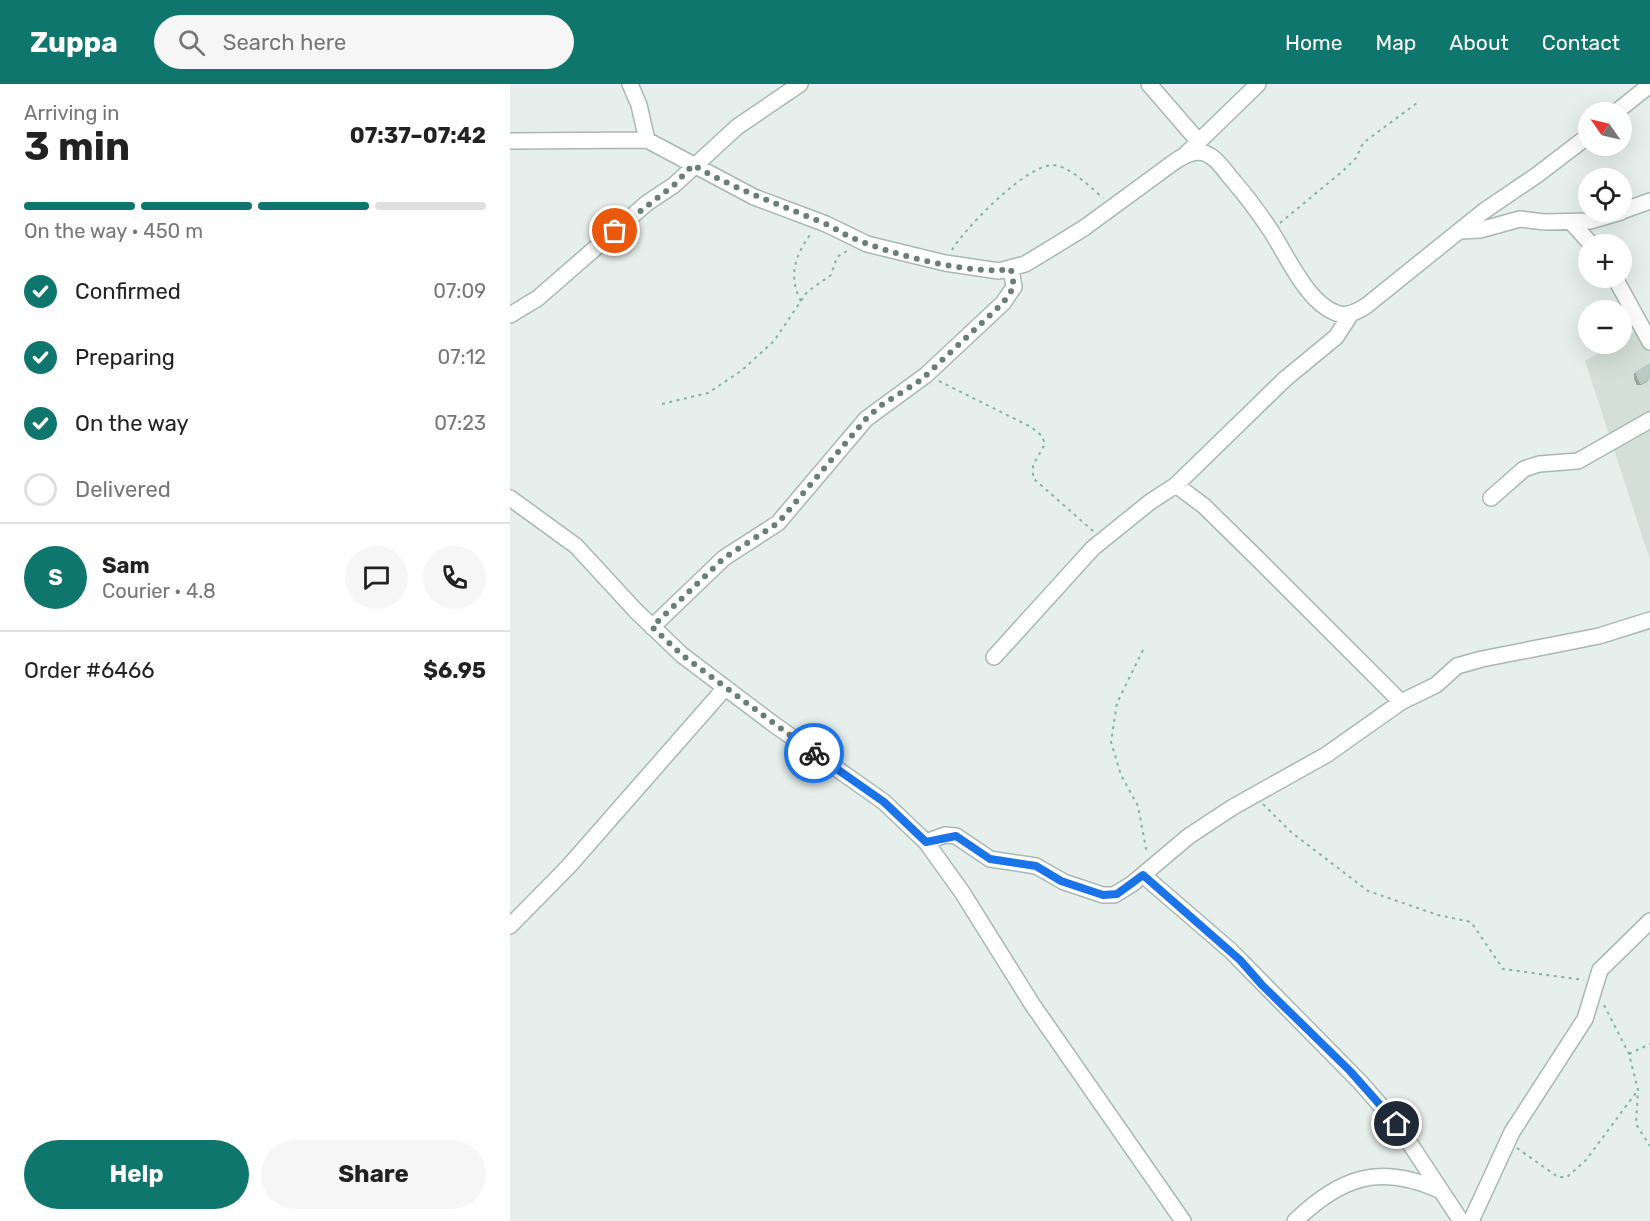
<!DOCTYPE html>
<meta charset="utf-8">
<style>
body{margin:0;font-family:Rubik,sans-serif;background:#f6f6f6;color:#222;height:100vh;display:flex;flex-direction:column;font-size:22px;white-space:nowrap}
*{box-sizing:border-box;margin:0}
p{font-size:20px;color:#767676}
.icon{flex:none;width:33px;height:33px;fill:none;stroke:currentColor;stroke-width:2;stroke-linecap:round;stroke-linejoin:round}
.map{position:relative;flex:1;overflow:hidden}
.drawer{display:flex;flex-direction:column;background:#fff;width:510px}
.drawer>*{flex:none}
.needle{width:39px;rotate:304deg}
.controls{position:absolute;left:1068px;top:18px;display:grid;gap:12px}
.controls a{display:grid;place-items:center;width:54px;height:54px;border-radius:50%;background:#fff;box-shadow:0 6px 24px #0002;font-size:30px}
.pin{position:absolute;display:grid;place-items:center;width:51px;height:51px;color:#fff;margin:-26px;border:3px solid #fff;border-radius:50%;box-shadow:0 2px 6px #0007}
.courier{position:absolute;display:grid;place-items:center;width:60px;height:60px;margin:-30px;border:4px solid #1a73e8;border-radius:50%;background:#fff;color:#222;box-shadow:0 2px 8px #0007}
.summary em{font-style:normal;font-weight:700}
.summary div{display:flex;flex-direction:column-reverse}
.summary{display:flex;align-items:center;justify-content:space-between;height:102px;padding:0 24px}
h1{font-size:39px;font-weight:700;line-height:45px}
.bar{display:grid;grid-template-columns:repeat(4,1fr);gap:9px 6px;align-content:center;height:72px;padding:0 24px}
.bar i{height:8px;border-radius:4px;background:#e0e0e0}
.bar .selected{background:#0f766e}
.bar p{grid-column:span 4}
.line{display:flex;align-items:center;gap:15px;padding:0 24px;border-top:2px solid #e0e0e0}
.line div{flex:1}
.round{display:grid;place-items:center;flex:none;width:63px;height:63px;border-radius:32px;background:#f6f6f6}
ol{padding:0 24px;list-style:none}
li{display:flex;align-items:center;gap:18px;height:66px}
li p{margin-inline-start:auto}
li .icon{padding:6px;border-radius:50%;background:#0f766e;color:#fff;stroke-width:4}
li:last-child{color:#767676}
li i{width:33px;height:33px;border:3px solid #e0e0e0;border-radius:50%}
.primary-button{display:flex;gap:12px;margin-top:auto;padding:12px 24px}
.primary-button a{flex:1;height:69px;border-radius:36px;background:#0f766e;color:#fff;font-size:24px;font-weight:700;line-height:69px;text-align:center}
.primary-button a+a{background:#f6f6f6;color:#222}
header{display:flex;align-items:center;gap:36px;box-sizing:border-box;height:84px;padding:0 30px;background:#0f766e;color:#fff}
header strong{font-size:28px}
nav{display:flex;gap:33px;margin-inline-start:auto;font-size:21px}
.search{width:420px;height:54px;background:#f6f6f6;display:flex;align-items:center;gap:15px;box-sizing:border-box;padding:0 21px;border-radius:33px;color:#767676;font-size:22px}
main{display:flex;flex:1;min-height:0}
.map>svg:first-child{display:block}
.built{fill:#d4dfda}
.building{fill:#bbcac4;stroke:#b8c9c2;stroke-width:1.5;filter:url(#shadow)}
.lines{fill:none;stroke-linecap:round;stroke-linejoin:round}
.minor-casing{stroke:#a8b8b2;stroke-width:18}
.path{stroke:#86b3a5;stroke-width:2;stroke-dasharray:3 4.5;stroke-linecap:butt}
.minor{stroke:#fff;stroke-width:15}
.done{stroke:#687f78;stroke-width:6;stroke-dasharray:0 10.8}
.route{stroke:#1a73e8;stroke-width:8}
</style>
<header>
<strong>Zuppa</strong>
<div class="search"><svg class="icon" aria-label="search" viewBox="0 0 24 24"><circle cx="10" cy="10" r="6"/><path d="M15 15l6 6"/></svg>Search here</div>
<nav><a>Home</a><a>Map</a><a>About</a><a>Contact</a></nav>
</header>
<main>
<section class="drawer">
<div class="summary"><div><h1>3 min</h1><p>Arriving in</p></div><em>07:37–07:42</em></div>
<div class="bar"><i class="selected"></i><i class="selected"></i><i class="selected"></i><i></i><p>On the way · 450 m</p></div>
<ol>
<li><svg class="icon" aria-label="check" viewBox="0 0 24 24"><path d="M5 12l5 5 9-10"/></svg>Confirmed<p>07:09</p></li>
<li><svg class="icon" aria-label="check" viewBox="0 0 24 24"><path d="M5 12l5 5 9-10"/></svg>Preparing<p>07:12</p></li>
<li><svg class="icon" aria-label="check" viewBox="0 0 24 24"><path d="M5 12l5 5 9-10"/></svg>On the way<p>07:23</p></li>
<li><i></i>Delivered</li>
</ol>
<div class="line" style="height:108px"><b class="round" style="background:#0f766e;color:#fff">S</b><div><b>Sam</b><p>Courier · 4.8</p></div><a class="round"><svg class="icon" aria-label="chat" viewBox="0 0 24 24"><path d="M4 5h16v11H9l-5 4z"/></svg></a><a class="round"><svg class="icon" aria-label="phone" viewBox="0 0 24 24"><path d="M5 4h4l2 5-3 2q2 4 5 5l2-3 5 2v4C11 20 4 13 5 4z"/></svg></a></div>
<div class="line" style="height:78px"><div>Order #6466</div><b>$6.95</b></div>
<div class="primary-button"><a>Help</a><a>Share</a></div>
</section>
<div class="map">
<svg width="1140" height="1137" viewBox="0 0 1140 1137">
<defs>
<filter id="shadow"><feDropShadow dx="-3" dy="3" stdDeviation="0" flood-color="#0004"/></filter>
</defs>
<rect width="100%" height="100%" fill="#e6efeb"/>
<path class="built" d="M1140,238v238l-65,-199 29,-17h8v-5z"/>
<path class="building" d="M1140,280v14l-9,5 -5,-11z"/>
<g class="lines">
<defs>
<path id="minor" d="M120,0l9,21 8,35
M639,0l50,58
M1106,28l34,-27
M0,57l137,-1 107,57 72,27 41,20 78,19 54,8 26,-7 20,-12 39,-24 86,-63c8,-6 18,-13 29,-13 14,1 23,15 31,25 14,16 27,33 39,51 17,25 37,74 67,85 11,4 20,-1 30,-7l118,-95 53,-36 51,-39
M675,71l73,-71
M1112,127l28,-10
M1061,138l20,22
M949,147l21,-1 40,-11 24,3 46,-1 31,-9
M1105,194l35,64
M0,231l28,-17 109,-95 27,-18 63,-58 63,-43
M666,401l28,21 57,56 140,140
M0,414l66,48 60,65 46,44 90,68 112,79 42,40 36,50 70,112 151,217
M981,414l33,-29 15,-5 39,-3 72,-41
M142,543l72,-69 54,-35 88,-104 60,-44 77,-72 11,-16 -3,-18
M484,573l99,-109 57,-46 26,-17 109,-106 51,-42 15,-23
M416,758l19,-7 11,1 34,23 46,7 28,16 39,13h11l18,-11 57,-48 44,-29 93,-52 75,-53 35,-17 21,-19 25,-7 117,-23 51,-16
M633,791l88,76 129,131 37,42 64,97
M0,842l59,-60 156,-178
M785,1137c45,-43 83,-58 144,-31
M961,1137l41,-89 73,-113 15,-49 50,-49"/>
</defs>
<use href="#minor" class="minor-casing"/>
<path class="path" d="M770,139l64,-53 12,-12 7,-15 54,-40
M442,166c13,-22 74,-85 101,-85 17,1 38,23 50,33
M291,217c-14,-26 -5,-47 11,-69
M429,297l92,46 11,9 3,8 -12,21v13l60,53
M152,320l46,-11 33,-22 33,-30 33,-49 24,-17 6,-18 13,-8
M633,566l-26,53 -6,39 10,33 17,31 9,48
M753,720l28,28 77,59 70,24 33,7 32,47 81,11
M1094,921l25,49 9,36 -2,34 14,22
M1119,970l21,-10
M1007,1064l41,29h9l19,-17 52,-70"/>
<use href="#minor" class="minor"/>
</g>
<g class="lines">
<path class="done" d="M105,147l59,-46 19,-20c43,25 88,40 133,59 10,5 19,11 29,15 35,15 119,37 156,30l3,18 -11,16 -82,77 -41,26 -14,13 -88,104 -54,35 -72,69 30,28 132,98"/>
<path class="route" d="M304,669l70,49 42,40 30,-6 34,23 46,7 25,15 42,14 14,-1 26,-19 97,85 22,25 88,86 47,53"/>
</g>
</svg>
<div class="controls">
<a><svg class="needle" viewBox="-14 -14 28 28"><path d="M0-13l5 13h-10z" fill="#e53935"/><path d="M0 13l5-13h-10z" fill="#767676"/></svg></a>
<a><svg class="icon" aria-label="locate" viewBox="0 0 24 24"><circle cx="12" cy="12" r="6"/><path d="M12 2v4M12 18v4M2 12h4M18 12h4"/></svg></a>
<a>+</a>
<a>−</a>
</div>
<div class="pin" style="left:105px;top:147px;background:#ea580c"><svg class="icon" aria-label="bag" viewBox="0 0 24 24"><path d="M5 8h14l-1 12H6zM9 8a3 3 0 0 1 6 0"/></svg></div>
<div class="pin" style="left:887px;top:1040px;background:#1f2937"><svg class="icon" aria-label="home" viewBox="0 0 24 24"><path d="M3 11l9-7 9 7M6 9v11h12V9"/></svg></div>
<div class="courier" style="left:304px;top:669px"><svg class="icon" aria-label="bike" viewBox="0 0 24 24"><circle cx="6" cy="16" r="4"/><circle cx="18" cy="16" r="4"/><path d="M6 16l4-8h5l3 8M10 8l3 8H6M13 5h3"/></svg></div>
</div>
</main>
